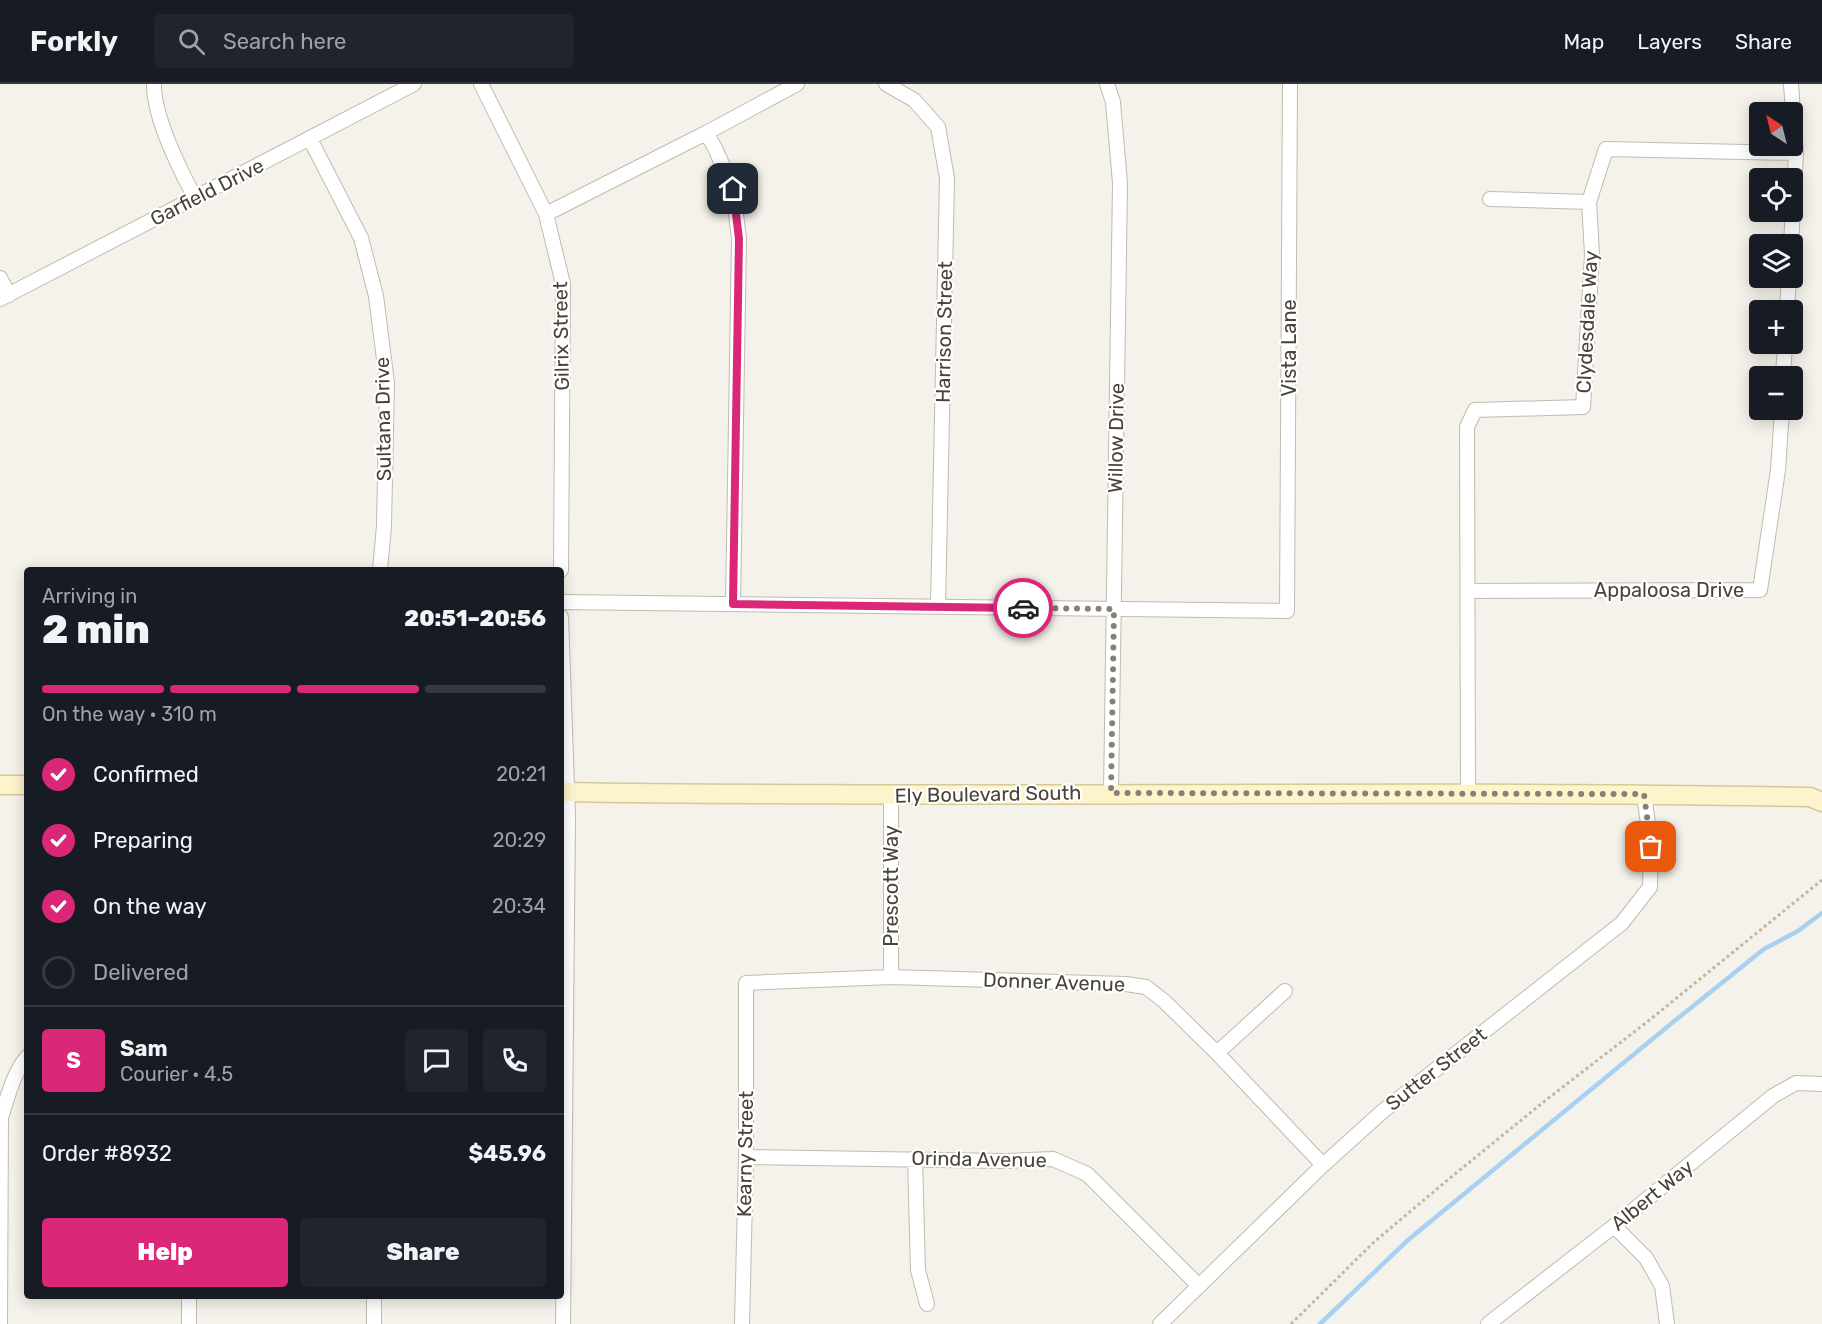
<!DOCTYPE html>
<meta charset="utf-8">
<style>
body{margin:0;font-family:Rubik,sans-serif;background:#20242c;color:#f1f3f6;height:100vh;display:flex;flex-direction:column;font-size:22px;white-space:nowrap}
*{box-sizing:border-box;margin:0}
p{font-size:20px;color:#9ea1a6}
.icon{flex:none;width:33px;height:33px;fill:none;stroke:currentColor;stroke-width:2;stroke-linecap:round;stroke-linejoin:round}
.map{position:relative;flex:1;overflow:hidden}
.side{position:absolute;left:24px;top:483px;width:540px;height:732px;display:flex;flex-direction:column;background:#171b24;border-radius:6px;box-shadow:0 3px 15px #0003}
.side>*{flex:none}
.needle{width:39px;rotate:325deg}
.fabs{position:absolute;left:1749px;top:18px;display:grid;gap:12px}
.fabs a{display:grid;place-items:center;width:54px;height:54px;border-radius:6px;background:#171b24;box-shadow:0 3px 15px #0003;font-size:30px}
.pin{position:absolute;display:grid;place-items:center;width:51px;height:51px;color:#fff;margin:-26px;border-radius:12px;box-shadow:0 3px 9px #0006}
.courier{position:absolute;display:grid;place-items:center;width:60px;height:60px;margin:-30px;border:4px solid #db2777;border-radius:50%;background:#fff;color:#222;box-shadow:0 2px 8px #0007}
.headline em{font-style:normal;font-weight:800}
.headline div{display:flex;flex-direction:column-reverse}
.headline{display:flex;align-items:center;justify-content:space-between;height:102px;padding:0 18px}
h1{font-size:39px;font-weight:800;line-height:45px}
.bar{display:grid;grid-template-columns:repeat(4,1fr);gap:9px 6px;align-content:center;height:72px;padding:0 18px}
.bar i{height:8px;border-radius:4px;background:#363941}
.bar .on{background:#db2777}
.bar p{grid-column:span 4}
.line{display:flex;align-items:center;gap:15px;padding:0 18px;border-top:2px solid #363941}
.line div{flex:1}
.round{display:grid;place-items:center;flex:none;width:63px;height:63px;border-radius:6px;background:#20242c}
ol{padding:0 18px;list-style:none}
li{display:flex;align-items:center;gap:18px;height:66px}
li p{margin-inline-start:auto}
li .icon{padding:6px;border-radius:50%;background:#db2777;color:#fff;stroke-width:4}
li:last-child{color:#9ea1a6}
li i{width:33px;height:33px;border:3px solid #363941;border-radius:50%}
.button{display:flex;gap:12px;margin-top:auto;padding:12px 18px}
.button a{flex:1;height:69px;border-radius:6px;background:#db2777;color:#fff;font-size:24px;font-weight:800;line-height:69px;text-align:center}
.button a+a{background:#20242c;color:#f1f3f6}
header{display:flex;align-items:center;gap:36px;box-sizing:border-box;height:84px;padding:0 30px;background:#171b24;border-bottom:2px solid #363941}
header strong{font-size:28px}
nav{display:flex;gap:33px;margin-inline-start:auto;font-size:21px}
.search{width:420px;height:54px;background:#20242c;display:flex;align-items:center;gap:15px;box-sizing:border-box;padding:0 21px;border-radius:6px;color:#9ea1a6;font-size:22px}
.map>svg:first-child{display:block}
.lines{fill:none;stroke-linecap:round;stroke-linejoin:round}
.stream{stroke:#a8d0f1;stroke-width:4.5}
.minor-casing{stroke:#c1bbad;stroke-width:16}
.secondary-casing{stroke:#d5c89a;stroke-width:21}
.path{stroke:#c3b79e;stroke-width:3;stroke-dasharray:3 3;stroke-linecap:butt}
.minor{stroke:#fff;stroke-width:14}
.secondary{stroke:#fef4cc;stroke-width:18}
.done{stroke:#868177;stroke-width:6;stroke-dasharray:0 10.8}
.route{stroke:#db2777;stroke-width:8}
.labels{text-anchor:middle;dominant-baseline:central;stroke-width:4.5;stroke-linejoin:round;paint-order:stroke}
.street-label{font-size:20px;fill:#4a4438;stroke:#fff}
</style>
<header>
<strong>Forkly</strong>
<div class="search"><svg class="icon" aria-label="search" viewBox="0 0 24 24"><circle cx="10" cy="10" r="6"/><path d="M15 15l6 6"/></svg>Search here</div>
<nav><a>Map</a><a>Layers</a><a>Share</a></nav>
</header>
<div class="map">
<svg width="1822" height="1240" viewBox="0 0 1822 1240">
<rect width="100%" height="100%" fill="#f5f2eb"/>
<g class="lines">
<path class="stream" d="M1320,1240l88,-84 264,-217 92,-74 34,-18 24,-18"/>
<defs>
<path id="minor" d="M154,0c-1,31 26,86 41,114
M481,0l65,130 17,70 -2,286
M886,0l28,16 24,27 9,51 -9,429
M1107,0l6,18 7,81 -9,610
M706,49l9,15 18,41 6,50 -6,365
M310,55l51,99 15,58 11,87 -3,143 -4,44
M1490,115l99,3
M546,130l160,-81 91,-49
M1791,160l5,-91 -5,-69
M0,194l9,17
M0,215l414,-215
M1787,226l2,-32
M1783,292l2,-32
M1468,507l292,-1 18,-120 4,-60
M561,518l726,9 3,-527
M561,533l7,200 -5,507
M1468,710l-1,-367 8,-17 108,-3 9,-153 -3,-52 17,-53 190,4
M891,711v182
M1217,969l68,-62
M746,1073l258,4 49,-2 34,15 112,112
M915,1074l3,112 9,34
M1614,1142l32,32 16,28 5,38
M0,1240l1,-207c7,-20 12,-44 26,-60
M189,1240v-28
M374,1240v-28
M742,1240l4,-167v-174l145,-6 235,7 20,3 18,14 53,52 106,112
M1160,1240l163,-159 60,-54 239,-188 28,-36 1,-40 -7,-53
M1488,1240l126,-98 159,-130 23,-13 26,1"/>
<path id="secondary" d="M0,701h27
M561,708c416,7 833,-3 1249,5l12,5"/>
</defs>
<use href="#minor" class="minor-casing"/>
<use href="#secondary" class="secondary-casing"/>
<path class="path" d="M1291,1240l83,-82 76,-64 96,-78 101,-78 175,-142"/>
<use href="#minor" class="minor"/>
<use href="#secondary" class="secondary"/>
</g>
<g class="lines">
<path class="done" d="M1023,524l91,1 -3,184 533,1 7,53"/>
<path class="route" d="M733,105l6,50 -6,365 290,4"/>
</g>
<g class="labels">
<g class="street-label">
<text transform="translate(207 108) rotate(-27)">Garfield Drive</text>
<text transform="translate(1587 238) rotate(-87)">Clydesdale Way</text>
<text transform="translate(944 248) rotate(-89)">Harrison Street</text>
<text transform="translate(561 252) rotate(-91)">Gilrix Street</text>
<text transform="translate(1289 264) rotate(-90)">Vista Lane</text>
<text transform="translate(383 335) rotate(-91)">Sultana Drive</text>
<text transform="translate(1116 354) rotate(-89)">Willow Drive</text>
<text x="1669" y="506">Appaloosa Drive</text>
<text transform="translate(988 710) rotate(-1)">Ely Boulevard South</text>
<text transform="translate(891 802) rotate(-90)">Prescott Way</text>
<text transform="translate(1054 898) rotate(2)">Donner Avenue</text>
<text transform="translate(1436 985) rotate(-38)">Sutter Street</text>
<text transform="translate(745 1070) rotate(-89)">Kearny Street</text>
<text transform="translate(979 1075) rotate(1)">Orinda Avenue</text>
<text transform="translate(1652 1111) rotate(-39)">Albert Way</text>
</g>
</g>
</svg>
<div class="fabs">
<a><svg class="needle" viewBox="-14 -14 28 28"><path d="M0-13l5 13h-10z" fill="#e53935"/><path d="M0 13l5-13h-10z" fill="#9ea1a6"/></svg></a>
<a><svg class="icon" aria-label="locate" viewBox="0 0 24 24"><circle cx="12" cy="12" r="6"/><path d="M12 2v4M12 18v4M2 12h4M18 12h4"/></svg></a>
<a><svg class="icon" aria-label="layers" viewBox="0 0 24 24"><path d="M12 4l9 5-9 5-9-5zM3 14l9 5 9-5"/></svg></a>
<a>+</a>
<a>−</a>
</div>
<div class="pin" style="left:1651px;top:763px;background:#ea580c"><svg class="icon" aria-label="bag" viewBox="0 0 24 24"><path d="M5 8h14l-1 12H6zM9 8a3 3 0 0 1 6 0"/></svg></div>
<div class="pin" style="left:733px;top:105px;background:#1f2937"><svg class="icon" aria-label="home" viewBox="0 0 24 24"><path d="M3 11l9-7 9 7M6 9v11h12V9"/></svg></div>
<div class="courier" style="left:1023px;top:524px"><svg class="icon" aria-label="car" viewBox="0 0 24 24"><path d="M5 17H2v-5l4-1 3-4h7l3 4 3 1v5h-3M9 17h6M6 11h13"/><circle cx="7" cy="17" r="2"/><circle cx="17" cy="17" r="2"/></svg></div>
<section class="side">
<div class="headline"><div><h1>2 min</h1><p>Arriving in</p></div><em>20:51–20:56</em></div>
<div class="bar"><i class="on"></i><i class="on"></i><i class="on"></i><i></i><p>On the way · 310 m</p></div>
<ol>
<li><svg class="icon" aria-label="check" viewBox="0 0 24 24"><path d="M5 12l5 5 9-10"/></svg>Confirmed<p>20:21</p></li>
<li><svg class="icon" aria-label="check" viewBox="0 0 24 24"><path d="M5 12l5 5 9-10"/></svg>Preparing<p>20:29</p></li>
<li><svg class="icon" aria-label="check" viewBox="0 0 24 24"><path d="M5 12l5 5 9-10"/></svg>On the way<p>20:34</p></li>
<li><i></i>Delivered</li>
</ol>
<div class="line" style="height:108px"><b class="round" style="background:#db2777;color:#fff">S</b><div><b>Sam</b><p>Courier · 4.5</p></div><a class="round"><svg class="icon" aria-label="chat" viewBox="0 0 24 24"><path d="M4 5h16v11H9l-5 4z"/></svg></a><a class="round"><svg class="icon" aria-label="phone" viewBox="0 0 24 24"><path d="M5 4h4l2 5-3 2q2 4 5 5l2-3 5 2v4C11 20 4 13 5 4z"/></svg></a></div>
<div class="line" style="height:78px"><div>Order #8932</div><b>$45.96</b></div>
<div class="button"><a>Help</a><a>Share</a></div>
</section>
</div>
